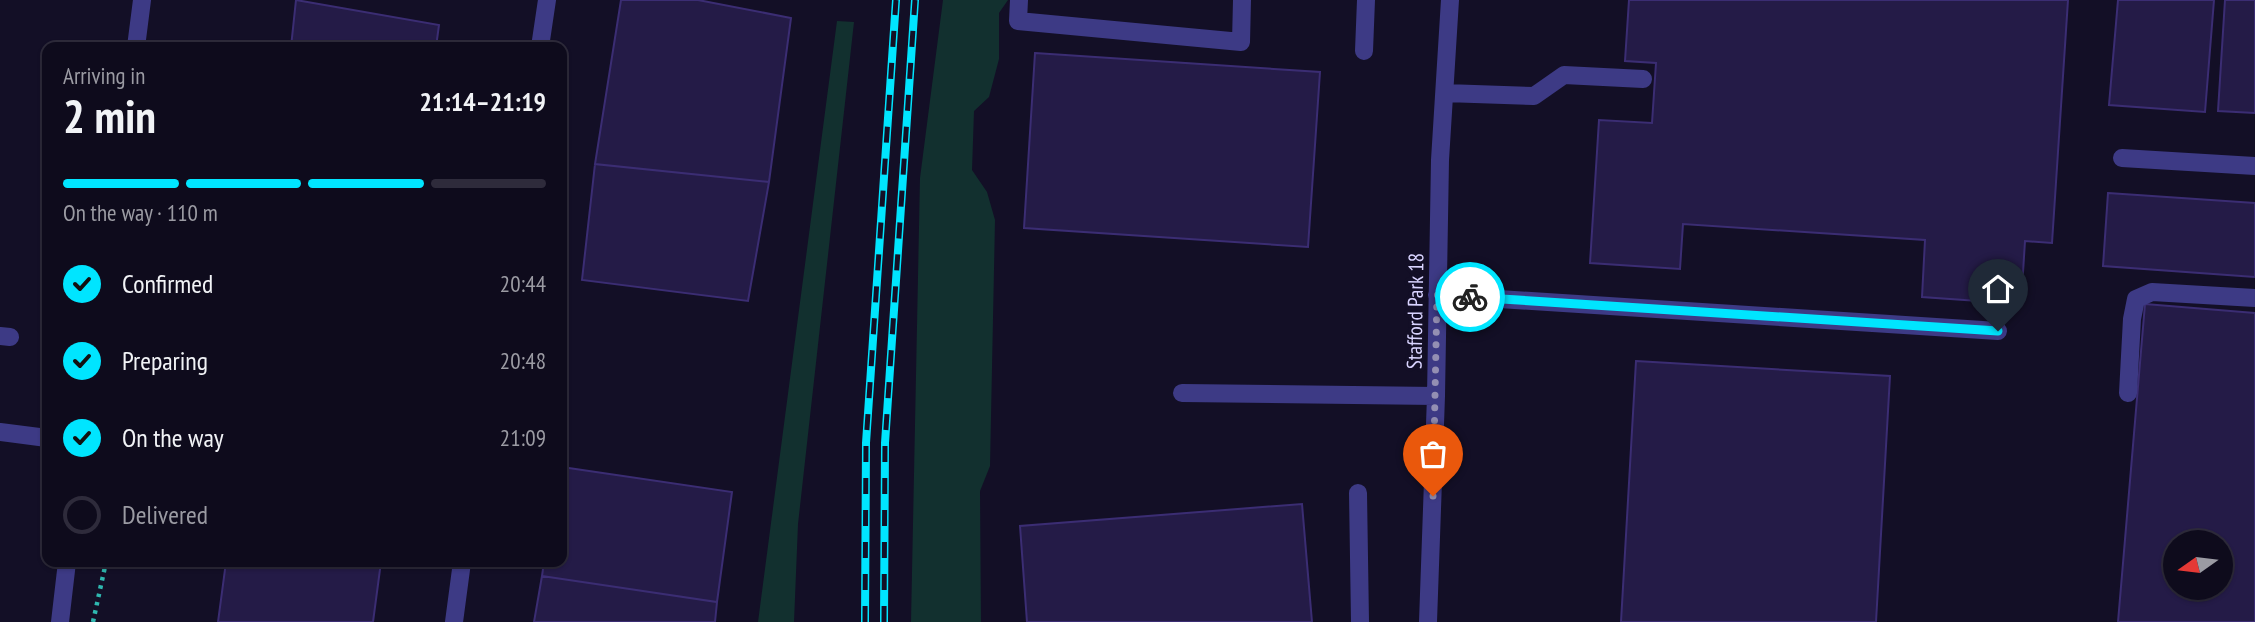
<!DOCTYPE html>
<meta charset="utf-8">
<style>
body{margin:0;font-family:"PT Sans Narrow",sans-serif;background:#171425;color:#f1f3f6;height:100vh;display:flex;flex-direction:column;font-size:26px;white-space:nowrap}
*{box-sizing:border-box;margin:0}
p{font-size:23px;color:#9b9ba3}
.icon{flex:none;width:38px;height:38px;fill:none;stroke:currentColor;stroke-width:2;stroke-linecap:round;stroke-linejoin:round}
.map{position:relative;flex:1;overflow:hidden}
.drawer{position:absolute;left:42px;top:42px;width:525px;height:525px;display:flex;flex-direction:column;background:#0e0b1c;border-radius:14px;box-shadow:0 2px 5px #0004,0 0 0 2px #2e2b3b}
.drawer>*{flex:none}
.needle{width:46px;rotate:256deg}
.controls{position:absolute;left:2163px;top:530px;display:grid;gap:14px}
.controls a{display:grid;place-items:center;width:70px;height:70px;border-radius:50%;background:#0e0b1c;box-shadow:0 2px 5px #0004,0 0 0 2px #2e2b3b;font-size:35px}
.pin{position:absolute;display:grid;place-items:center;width:60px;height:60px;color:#fff;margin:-72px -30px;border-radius:50% 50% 50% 0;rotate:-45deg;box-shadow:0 0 7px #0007}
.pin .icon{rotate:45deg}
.courier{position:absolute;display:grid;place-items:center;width:70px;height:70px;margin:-35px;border:5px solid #00e5ff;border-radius:50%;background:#fff;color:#222;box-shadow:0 2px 9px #0007}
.head em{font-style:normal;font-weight:700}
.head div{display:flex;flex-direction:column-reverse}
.head{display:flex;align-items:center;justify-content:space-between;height:119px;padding:0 21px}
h1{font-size:46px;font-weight:700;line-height:52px}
.bar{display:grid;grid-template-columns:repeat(4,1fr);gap:10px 7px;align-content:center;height:84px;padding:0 21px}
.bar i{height:9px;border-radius:5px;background:#2e2b3b}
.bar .current{background:#00e5ff}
.bar p{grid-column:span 4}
ol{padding:0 21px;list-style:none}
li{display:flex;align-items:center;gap:21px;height:77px}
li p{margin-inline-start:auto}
li .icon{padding:7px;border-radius:50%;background:#00e5ff;color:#111;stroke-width:4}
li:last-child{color:#9b9ba3}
li i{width:38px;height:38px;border:4px solid #2e2b3b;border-radius:50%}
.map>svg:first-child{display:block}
.green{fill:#12302f}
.building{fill:#241b47;stroke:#3b2d73;stroke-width:2;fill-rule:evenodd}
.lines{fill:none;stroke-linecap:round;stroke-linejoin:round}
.path{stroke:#2fb8b0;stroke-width:4.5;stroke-dasharray:3.5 5;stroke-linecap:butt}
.minor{stroke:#3d3a85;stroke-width:18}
.rail-casing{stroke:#00e5ff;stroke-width:8}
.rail{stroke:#130f26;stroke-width:5;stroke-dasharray:16;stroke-linecap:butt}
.done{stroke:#948fb3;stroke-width:7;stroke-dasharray:0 12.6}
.route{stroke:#00e5ff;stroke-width:9}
.labels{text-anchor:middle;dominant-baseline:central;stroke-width:7;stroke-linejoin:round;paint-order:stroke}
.street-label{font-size:21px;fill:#d9d4ff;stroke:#130f26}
</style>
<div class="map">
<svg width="2255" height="622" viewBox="0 0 2255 622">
<rect width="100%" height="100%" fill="#130f26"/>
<path class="green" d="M943,0h65l-9,13v46l-10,38 -15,14 -2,59 15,22 8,28 -5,246 -10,25 1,131h-70l9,-444z
M837,21l17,1 -56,502 -4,98h-36z"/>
<path class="building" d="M296,0l143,25 -3,22h-145z
M621,0h77l93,18 -22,164 -174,-18z
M1629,0h439l-16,243 -27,-2 -4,63 -99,-7 3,-57 -242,-16 -3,45 -90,-6 9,-143 53,3 4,-60 -31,-2z
M2118,0h96l-9,112 -96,-7z
M2225,0h30v113l-37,-2z
M1035,53l285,19 -12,175 -284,-19z
M595,164l174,18 -21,119 -166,-21z
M2108,193l147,10v74l-152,-11z
M2145,304l110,9v309h-137zM2175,542h46v46h-46z
M1636,361l254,15 -14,246h-255z
M562,467l170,25 -15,110 -175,-26 2,-14h18z
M1302,504l10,118h-285l-7,-96z
M226,562h155l-8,60h-155z
M542,576l175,26 -2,20h-181z"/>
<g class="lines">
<path class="path" d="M93,622l13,-60"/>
<path class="minor" d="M1019,0l-1,21 223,21 1,-42
M136,47l6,-47
M540,47l7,-47
M1364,51l2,-51
M1445,93l89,3 30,-21 79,4
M2122,158l133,8
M1437,295l561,36
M0,336l10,1
M1182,393l254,3
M2128,393l4,-74 4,-20 16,-7 103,6
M0,432l47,6
M1358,493l2,129
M60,622l7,-60
M454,622l8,-60
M1428,622l8,-226 4,-236 10,-160"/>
<defs>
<path id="rail" d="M865,622l1,-179 30,-443
M884,622l1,-179 30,-443"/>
</defs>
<use href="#rail" class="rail-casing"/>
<use href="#rail" class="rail"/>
</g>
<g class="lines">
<path class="done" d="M1433,496l4,-201 33,2"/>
<path class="route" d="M1470,297l528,34"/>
</g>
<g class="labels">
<g class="street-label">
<text transform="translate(1415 311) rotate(-89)">Stafford Park 18</text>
</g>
</g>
</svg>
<div class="controls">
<a><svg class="needle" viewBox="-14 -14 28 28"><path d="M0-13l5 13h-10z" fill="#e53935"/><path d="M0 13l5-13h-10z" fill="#9b9ba3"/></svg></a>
</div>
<div class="pin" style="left:1433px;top:496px;background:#ea580c"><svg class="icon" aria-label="bag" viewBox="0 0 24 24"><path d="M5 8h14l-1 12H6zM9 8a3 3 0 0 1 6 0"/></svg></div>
<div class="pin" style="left:1998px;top:331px;background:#1f2937"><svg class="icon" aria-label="home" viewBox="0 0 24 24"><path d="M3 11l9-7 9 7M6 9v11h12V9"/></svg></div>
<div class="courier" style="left:1470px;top:297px"><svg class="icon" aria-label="bike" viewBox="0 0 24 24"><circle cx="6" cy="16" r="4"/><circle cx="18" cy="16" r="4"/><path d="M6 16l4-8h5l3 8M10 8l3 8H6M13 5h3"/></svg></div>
<section class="drawer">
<div class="head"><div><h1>2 min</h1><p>Arriving in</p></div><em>21:14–21:19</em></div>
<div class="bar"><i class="current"></i><i class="current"></i><i class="current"></i><i></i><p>On the way · 110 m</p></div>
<ol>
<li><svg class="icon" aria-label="check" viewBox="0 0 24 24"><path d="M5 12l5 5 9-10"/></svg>Confirmed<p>20:44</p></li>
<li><svg class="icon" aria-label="check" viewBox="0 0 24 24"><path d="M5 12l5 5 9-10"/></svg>Preparing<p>20:48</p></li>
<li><svg class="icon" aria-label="check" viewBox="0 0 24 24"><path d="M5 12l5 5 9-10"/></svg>On the way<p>21:09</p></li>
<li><i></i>Delivered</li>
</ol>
</section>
</div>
